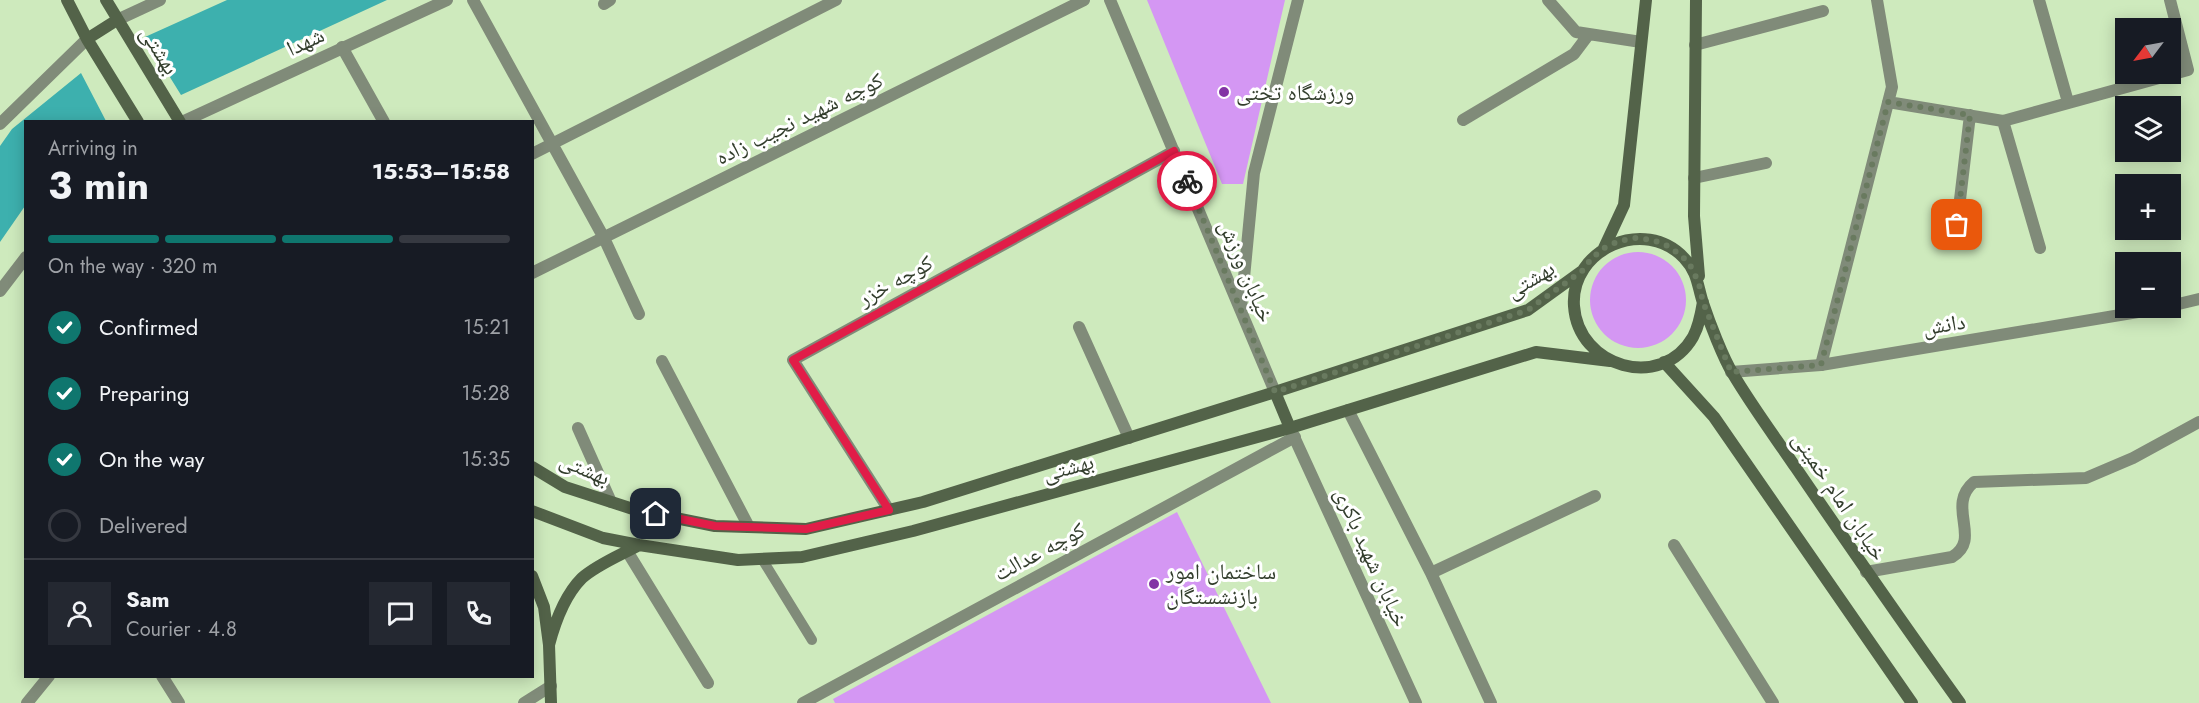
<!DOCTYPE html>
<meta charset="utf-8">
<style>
body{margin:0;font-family:Jost,"Noto Naskh Arabic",sans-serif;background:#242831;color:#f1f3f6;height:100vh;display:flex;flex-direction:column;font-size:22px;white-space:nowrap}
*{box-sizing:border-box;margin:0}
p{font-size:20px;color:#9ea1a6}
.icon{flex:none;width:33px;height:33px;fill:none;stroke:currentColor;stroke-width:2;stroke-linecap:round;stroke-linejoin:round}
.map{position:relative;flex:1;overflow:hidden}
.sheet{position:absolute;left:24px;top:120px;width:510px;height:558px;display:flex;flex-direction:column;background:#171b24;border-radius:0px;box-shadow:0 3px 15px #0003}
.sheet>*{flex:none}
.needle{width:39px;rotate:238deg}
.fabs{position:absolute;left:2115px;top:18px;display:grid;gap:12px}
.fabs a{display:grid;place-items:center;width:66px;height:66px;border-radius:0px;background:#171b24;box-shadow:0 3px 15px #0003;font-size:30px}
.pin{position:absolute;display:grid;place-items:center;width:51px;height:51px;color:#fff;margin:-26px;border-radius:12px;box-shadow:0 3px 9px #0006}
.courier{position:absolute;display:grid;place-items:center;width:60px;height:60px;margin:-30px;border:4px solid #e11d48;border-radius:50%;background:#fff;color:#222;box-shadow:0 2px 8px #0007}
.summary em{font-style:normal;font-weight:700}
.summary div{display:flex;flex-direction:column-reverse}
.summary{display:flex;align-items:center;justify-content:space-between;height:102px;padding:0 24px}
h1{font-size:39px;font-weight:700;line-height:45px}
.bar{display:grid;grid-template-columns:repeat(4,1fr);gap:9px 6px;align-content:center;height:72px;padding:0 24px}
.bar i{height:8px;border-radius:4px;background:#363941}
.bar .current{background:#0f766e}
.bar p{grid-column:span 4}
.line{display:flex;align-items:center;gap:15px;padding:0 24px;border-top:2px solid #363941}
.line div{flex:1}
.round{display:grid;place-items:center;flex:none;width:63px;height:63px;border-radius:0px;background:#242831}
ol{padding:0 24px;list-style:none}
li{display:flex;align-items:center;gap:18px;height:66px}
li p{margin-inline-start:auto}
li .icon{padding:6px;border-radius:50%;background:#0f766e;color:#fff;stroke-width:4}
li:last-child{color:#9ea1a6}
li i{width:33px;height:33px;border:3px solid #363941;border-radius:50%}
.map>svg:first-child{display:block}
.green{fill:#d497f3}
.water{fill:#3db0ae}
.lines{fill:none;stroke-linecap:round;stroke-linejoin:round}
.service{stroke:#808b79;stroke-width:10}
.minor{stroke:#808b79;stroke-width:12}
.tertiary{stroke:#808b79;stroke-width:12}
.secondary{stroke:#536349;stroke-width:12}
.done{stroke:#697a5f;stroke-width:6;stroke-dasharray:0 10.8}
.route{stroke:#e11d48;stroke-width:8}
.poi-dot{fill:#8334a5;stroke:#fff;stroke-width:2}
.labels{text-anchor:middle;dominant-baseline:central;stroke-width:6;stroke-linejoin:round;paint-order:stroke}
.street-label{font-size:22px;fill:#333e2d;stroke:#fff}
.poi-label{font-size:22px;fill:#333e2d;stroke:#fff;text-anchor:start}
</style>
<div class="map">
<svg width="2199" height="703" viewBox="0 0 2199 703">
<rect width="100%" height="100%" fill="#ceeabd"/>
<path class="green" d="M1147,0h138l-42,184h-21z
M1590 300a48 48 0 1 1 96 0a48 48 0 1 1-96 0Z
M1177,512l94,191h-436l-2,-4z"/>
<path class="water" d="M227,0h160l-206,95 -36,-58z
M81,73l25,48 -80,1 -1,84 -25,36v-96l12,-17z"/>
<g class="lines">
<path class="service" d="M762,559l50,81"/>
<path class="minor" d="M473,0l131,238 35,76
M1548,0l28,32 65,10
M2039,0l29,102
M604,4l6,-4
M1695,45l128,-34
M342,47l42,75
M1888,102l115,19 185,-51 -18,-70
M1463,120l111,-66 15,-20
M2003,121l37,127
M532,154l304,-154
M1694,178l72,-15
M1957,225l13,-110
M532,273l552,-273
M1241,309l13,-136 44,-173
M1079,327l50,111
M662,361l87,166
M1821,365l71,-278 -15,-87
M1348,410l83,163 60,130
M578,428l33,74
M889,510l-96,-150 381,-209
M1674,545l99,158
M627,551l81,132
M1866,572l86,-15c31,-18 -7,-51 22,-75l112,-4 47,-20 66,-36
M1431,573l164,-77
M162,676l17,27
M27,703l22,-27
M524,703l27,-17
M803,703l492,-266"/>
<path class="tertiary" d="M1110,0l165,392
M117,20l43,-20
M182,122l265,-122
M0,124l87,-85
M0,291l26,-34
M2170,306l29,-7
M1731,372l90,-7 341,-57
M1290,428l126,275"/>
<path class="secondary" d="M67,0l20,39 51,83
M106,0l74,122
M1696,0l-2,216 5,60
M87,39l30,-19
M1604,248l20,-43 22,-205
M1703,302c-2,12 -4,24 -10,35 -32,55 -115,30 -119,-31 -4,-57 71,-90 110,-48 14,15 13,26 19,45 6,18 20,55 30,71 19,32 42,63 63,94 54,79 108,157 164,235
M1664,362l50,55 198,286
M1275,392l15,36
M532,467l33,20 71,23 79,16 91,3 117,-27 352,-110 253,-82 54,-39
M532,511l71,27 36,7 99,15 64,-3 111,-26 377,-103 246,-76 74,9
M532,576l12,31 5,38 2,58
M549,645c6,-23 16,-50 33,-67 16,-14 39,-23 57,-33"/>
</g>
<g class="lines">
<path class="done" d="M1187,181l88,211 253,-82 54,-39 10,-13 12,-10 15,-7 17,-3 17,2 15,6 14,10 10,12 7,16 4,18 28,70 90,-7 67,-263 82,13 -13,110"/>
<path class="route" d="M656,514l59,12 91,3 83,-19 -96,-150 381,-209 13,30"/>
</g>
<g class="poi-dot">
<circle cx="1224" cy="92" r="6"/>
<circle cx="1154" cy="584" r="6"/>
</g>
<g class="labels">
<g class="street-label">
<text transform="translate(305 41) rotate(-25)">شهدا</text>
<text transform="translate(160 50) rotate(58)">بهشتی</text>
<text transform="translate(799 118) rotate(-26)">کوچه شهید نجیب زاده</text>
<text transform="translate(1247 271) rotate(67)">خیابان ورزش</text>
<text transform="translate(1530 279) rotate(-31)">بهشتی</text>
<text transform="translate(895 280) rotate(-29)">کوچه خزر</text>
<text transform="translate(1944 324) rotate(-9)">دانش</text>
<text transform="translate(1068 467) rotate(-15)">بهشتی</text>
<text transform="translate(585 468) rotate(23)">بهشتی</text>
<text transform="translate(1840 496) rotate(56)">خیابان امام خمینی</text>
<text transform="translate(1039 551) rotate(-28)">کوچه عدالت</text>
<text transform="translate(1372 557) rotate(66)">خیابان شهید باکری</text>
</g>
<g class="poi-label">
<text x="1236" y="92">ورزشگاه تختی</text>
<text x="1166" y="571">ساختمان امور<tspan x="1166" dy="25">بازنشستگان</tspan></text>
</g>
</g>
</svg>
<div class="fabs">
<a><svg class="needle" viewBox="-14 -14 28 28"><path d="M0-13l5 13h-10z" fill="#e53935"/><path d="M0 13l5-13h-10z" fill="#9ea1a6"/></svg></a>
<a><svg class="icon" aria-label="layers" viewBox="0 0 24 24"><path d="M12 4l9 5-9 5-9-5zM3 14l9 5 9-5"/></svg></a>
<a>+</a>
<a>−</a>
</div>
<div class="pin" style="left:1957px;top:225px;background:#ea580c"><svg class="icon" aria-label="bag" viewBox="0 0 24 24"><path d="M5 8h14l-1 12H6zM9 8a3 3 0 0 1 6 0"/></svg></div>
<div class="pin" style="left:656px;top:514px;background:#1f2937"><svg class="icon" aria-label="home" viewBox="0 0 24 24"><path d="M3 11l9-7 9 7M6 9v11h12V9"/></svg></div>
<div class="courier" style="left:1187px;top:181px"><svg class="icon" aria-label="bike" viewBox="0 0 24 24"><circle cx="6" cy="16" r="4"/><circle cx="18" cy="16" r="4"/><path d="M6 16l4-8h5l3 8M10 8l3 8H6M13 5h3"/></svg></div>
<section class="sheet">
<div class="summary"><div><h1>3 min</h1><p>Arriving in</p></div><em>15:53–15:58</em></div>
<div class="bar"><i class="current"></i><i class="current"></i><i class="current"></i><i></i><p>On the way · 320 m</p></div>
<ol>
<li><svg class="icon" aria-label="check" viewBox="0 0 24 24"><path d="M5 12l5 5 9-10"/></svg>Confirmed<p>15:21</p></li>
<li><svg class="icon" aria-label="check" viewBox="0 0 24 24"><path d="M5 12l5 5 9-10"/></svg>Preparing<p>15:28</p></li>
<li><svg class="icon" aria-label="check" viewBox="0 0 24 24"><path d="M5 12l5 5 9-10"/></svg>On the way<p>15:35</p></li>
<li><i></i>Delivered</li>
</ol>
<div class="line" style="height:108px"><a class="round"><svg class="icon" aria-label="person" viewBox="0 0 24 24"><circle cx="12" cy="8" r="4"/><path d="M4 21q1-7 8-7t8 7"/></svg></a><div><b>Sam</b><p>Courier · 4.8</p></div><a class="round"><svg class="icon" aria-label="chat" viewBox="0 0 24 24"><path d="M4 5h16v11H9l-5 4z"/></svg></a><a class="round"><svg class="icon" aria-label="phone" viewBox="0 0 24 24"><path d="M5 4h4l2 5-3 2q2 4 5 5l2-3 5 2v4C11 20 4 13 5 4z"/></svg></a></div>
</section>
</div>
